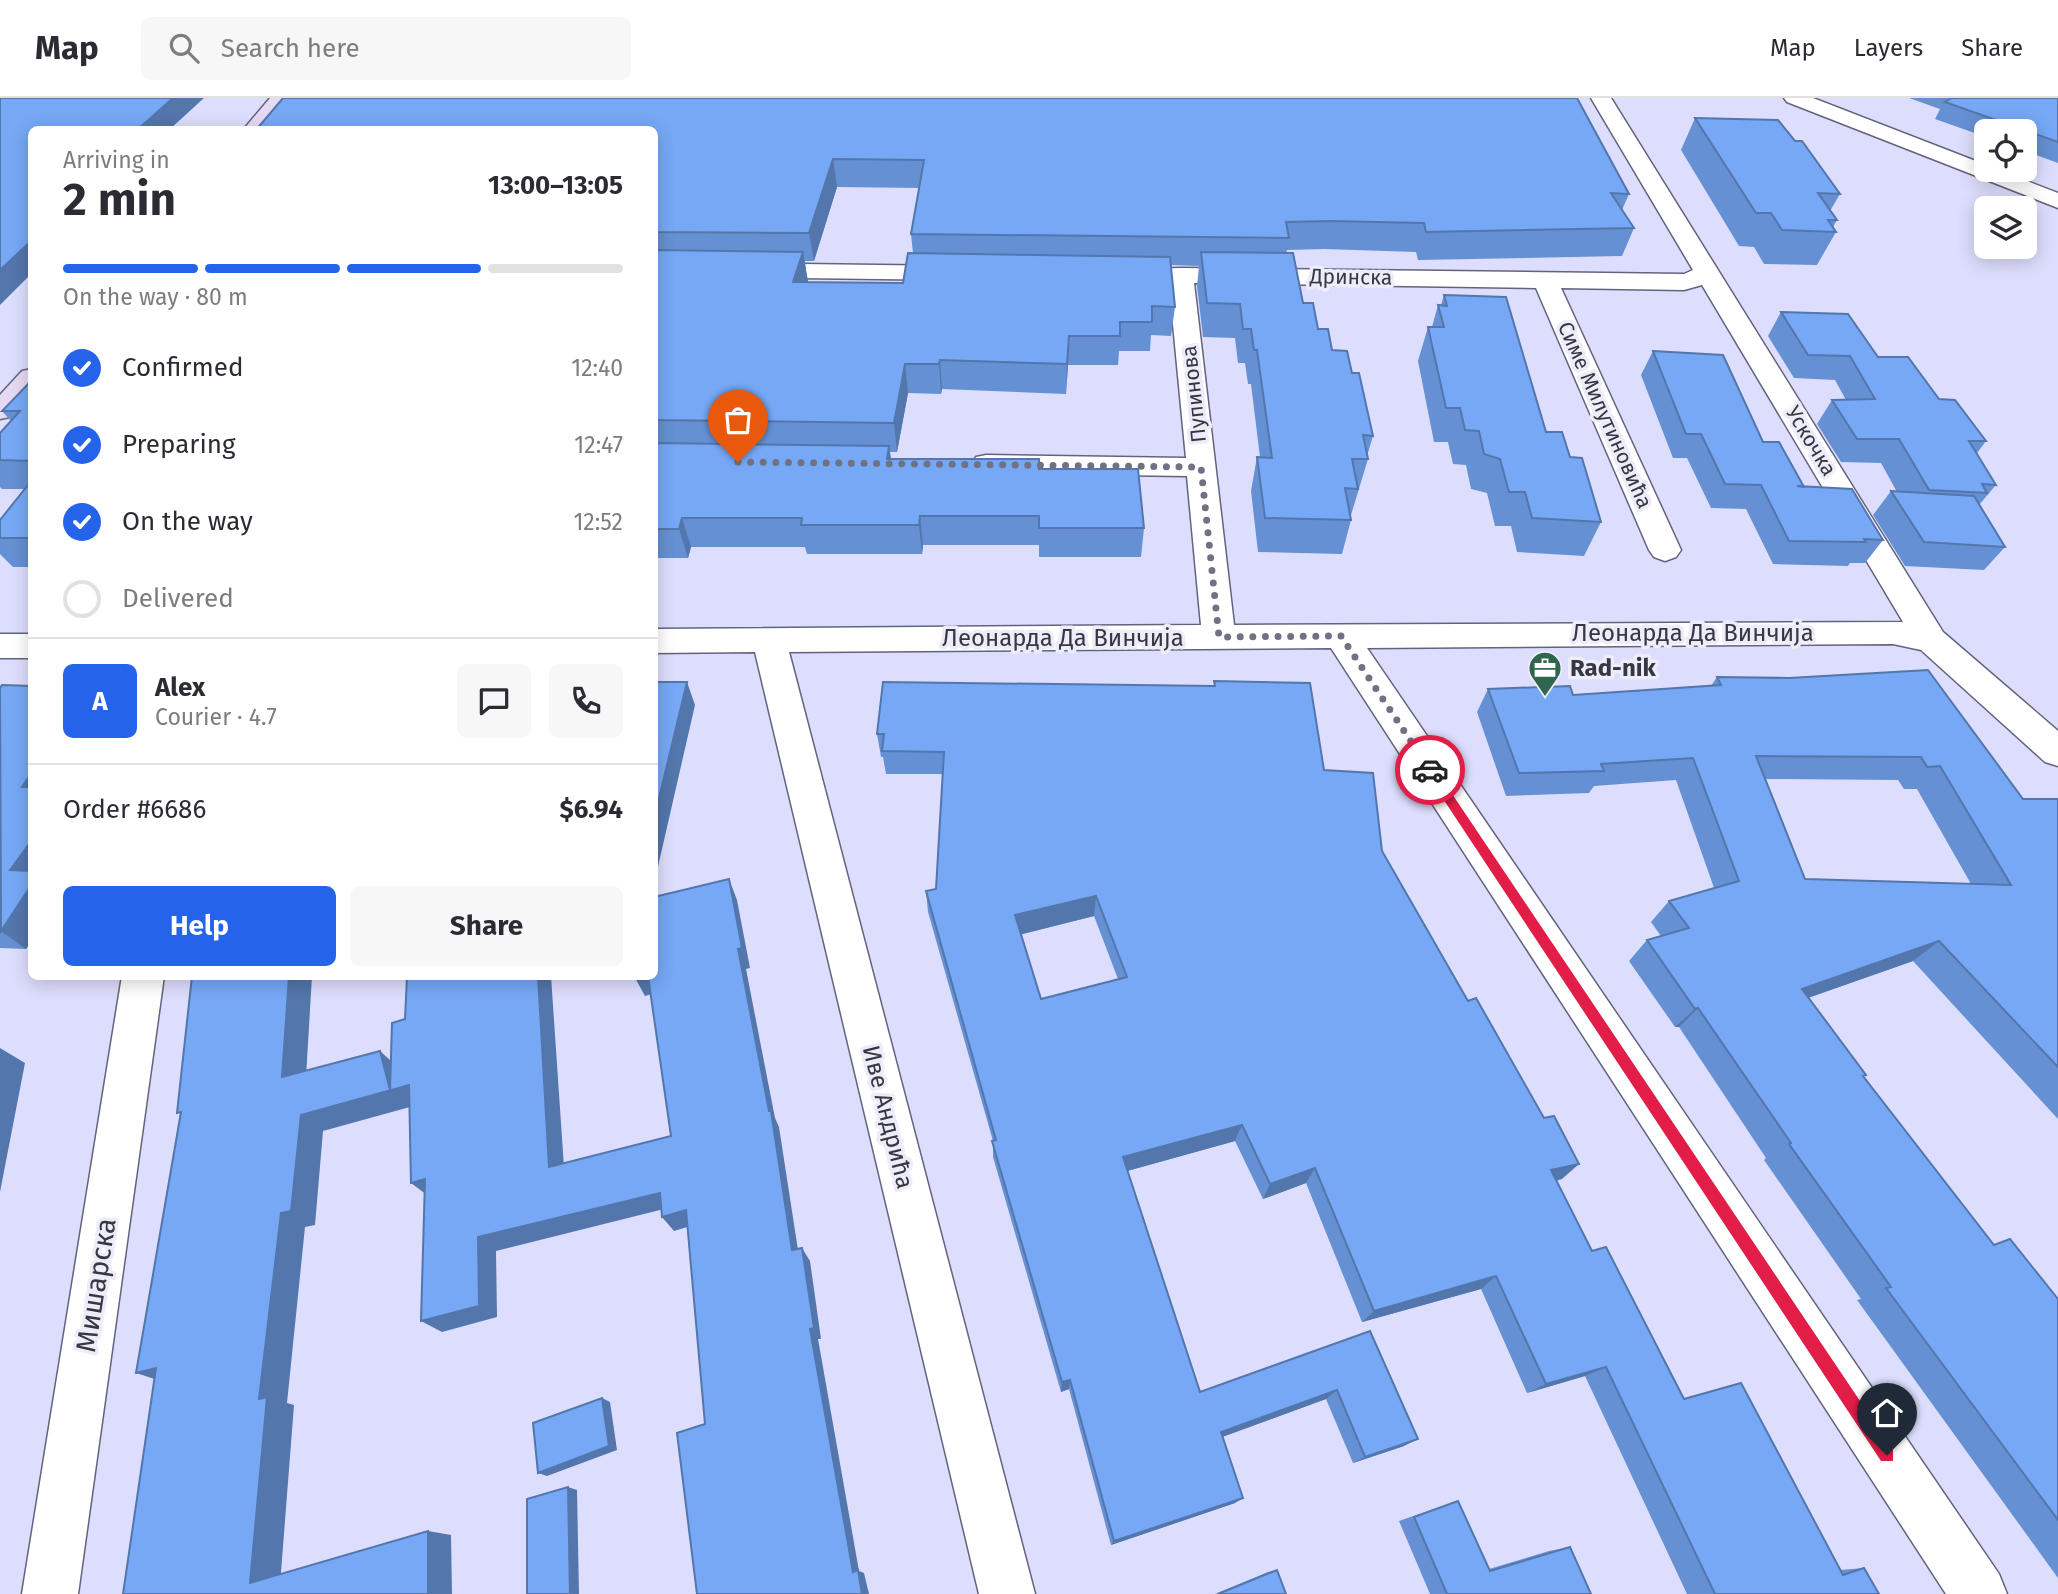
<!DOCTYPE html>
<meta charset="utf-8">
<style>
body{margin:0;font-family:"Fira Sans",sans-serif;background:#f7f7f7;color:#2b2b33;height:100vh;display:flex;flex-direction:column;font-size:26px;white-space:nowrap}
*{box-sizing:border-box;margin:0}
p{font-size:23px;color:#7c7c81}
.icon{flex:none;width:38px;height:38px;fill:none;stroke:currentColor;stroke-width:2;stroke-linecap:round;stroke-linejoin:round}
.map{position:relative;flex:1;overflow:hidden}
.side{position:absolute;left:28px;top:28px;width:630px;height:854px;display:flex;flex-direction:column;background:#fff;border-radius:10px;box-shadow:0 4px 18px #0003}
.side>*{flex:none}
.buttons{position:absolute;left:1974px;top:21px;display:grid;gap:14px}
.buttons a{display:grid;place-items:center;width:63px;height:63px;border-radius:10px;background:#fff;box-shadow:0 4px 18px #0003;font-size:35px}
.pin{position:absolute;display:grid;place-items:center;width:60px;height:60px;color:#fff;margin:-72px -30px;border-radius:50% 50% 50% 0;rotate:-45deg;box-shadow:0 0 7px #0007}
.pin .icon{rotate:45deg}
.courier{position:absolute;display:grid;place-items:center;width:70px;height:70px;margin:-35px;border:5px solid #e11d48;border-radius:50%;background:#fff;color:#222;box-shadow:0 2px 9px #0007}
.head em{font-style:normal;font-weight:700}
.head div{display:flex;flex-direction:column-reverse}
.head{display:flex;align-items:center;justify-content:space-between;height:119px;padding:0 35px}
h1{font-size:46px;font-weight:700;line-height:52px}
.bar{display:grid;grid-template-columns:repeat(4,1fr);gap:10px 7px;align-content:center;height:84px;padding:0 35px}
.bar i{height:9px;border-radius:5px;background:#e1e1e2}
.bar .current{background:#2563eb}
.bar p{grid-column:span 4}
.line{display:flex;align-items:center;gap:18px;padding:0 35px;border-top:2px solid #e1e1e2}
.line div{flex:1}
.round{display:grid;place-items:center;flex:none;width:74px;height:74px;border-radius:10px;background:#f7f7f7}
ol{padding:0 35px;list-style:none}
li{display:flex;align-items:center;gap:21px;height:77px}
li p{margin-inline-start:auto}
li .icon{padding:7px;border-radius:50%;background:#2563eb;color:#fff;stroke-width:4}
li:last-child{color:#7c7c81}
li i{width:38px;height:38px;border:4px solid #e1e1e2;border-radius:50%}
.cta{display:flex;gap:14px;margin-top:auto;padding:14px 35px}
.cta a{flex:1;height:80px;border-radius:10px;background:#2563eb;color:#fff;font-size:28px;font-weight:700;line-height:80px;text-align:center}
.cta a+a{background:#f7f7f7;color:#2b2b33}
header{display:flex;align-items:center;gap:42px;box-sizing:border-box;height:98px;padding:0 35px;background:#fff;border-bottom:2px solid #e1e1e2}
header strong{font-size:33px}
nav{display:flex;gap:38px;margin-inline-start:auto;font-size:24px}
.search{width:490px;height:63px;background:#f7f7f7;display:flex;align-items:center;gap:18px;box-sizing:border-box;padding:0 24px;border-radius:10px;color:#7c7c81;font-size:26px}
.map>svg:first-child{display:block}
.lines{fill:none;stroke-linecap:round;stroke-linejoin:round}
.street-casing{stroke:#63637d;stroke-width:3}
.secondary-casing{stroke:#63637d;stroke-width:3}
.street{fill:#fff;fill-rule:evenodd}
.secondary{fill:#e6d9f3;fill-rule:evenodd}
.wall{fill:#6590d3;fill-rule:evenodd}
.shaded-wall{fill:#5376ac}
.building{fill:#76a8f5;stroke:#5376ac;stroke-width:2;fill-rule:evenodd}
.route{fill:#e11d48}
.done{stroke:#717184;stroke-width:7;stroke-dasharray:0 12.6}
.labels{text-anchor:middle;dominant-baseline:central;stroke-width:7;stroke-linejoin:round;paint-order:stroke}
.far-street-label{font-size:21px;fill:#373743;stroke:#ededfa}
.street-label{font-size:24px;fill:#373743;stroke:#ededfa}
.poi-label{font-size:24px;font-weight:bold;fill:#373743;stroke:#ededfa;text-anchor:start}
.near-street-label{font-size:28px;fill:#373743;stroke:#ededfa}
</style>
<header>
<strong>Map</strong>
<div class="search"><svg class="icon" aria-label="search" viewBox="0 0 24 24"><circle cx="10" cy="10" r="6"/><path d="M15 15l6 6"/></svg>Search here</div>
<nav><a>Map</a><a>Layers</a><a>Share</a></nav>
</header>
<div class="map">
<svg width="2058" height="1496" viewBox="0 0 2058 1496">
<rect width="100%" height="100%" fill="#dddefd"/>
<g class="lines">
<defs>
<path id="street" d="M1591,0h20l332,534 115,99v35l-13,-4 -124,-112 -28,-6 -526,4 632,926 8,20h-61l-615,-946 -542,4 246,942h-56l-224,-942 -101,1v-24l547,-4 -14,-149 -201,-3 -10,-2 -5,-7 5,-7 10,-2 200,3 -17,-175 -60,-3 -3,-5 3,-5 72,-2 503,6 9,-4zM1194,185l342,5 113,262 5,7 11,4 11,-4 5,-7 -120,-262 123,2 18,-5 201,337 -669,3z
M1784,0h29l173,67v5h12l60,23v15l-271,-106z
M654,164l302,4 9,2 3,5 -3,5 -9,2 -302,-4z
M0,536h32v24h-32z
M122,878h42l-86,618h-56z"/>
<path id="secondary" d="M270,0h21l-26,32h-22z
M32,271v25l-22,23 -10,2v-24l22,-24z"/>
</defs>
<use href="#street" class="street-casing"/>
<use href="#secondary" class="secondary-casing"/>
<use href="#street" class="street"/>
<use href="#secondary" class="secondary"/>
</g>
<path class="wall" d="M283,0l1346,96 -7,16 12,18 -12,28 -204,4 -2,-8 -92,-3 -37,1 -1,3 17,50 29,47 20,23 21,63 -6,20 1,3 -17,56v5l-9,34 -84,-2 -7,-61 6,-34h3l-9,-73h-3l-3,-21h-7l-3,-25 -32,-1 -6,-51 2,-20 -29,-1 5,42 -4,29 -20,-1 -1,16h-31l-1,14h-50l-2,29 -124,-5 -1,5 -33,-1 -11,59h-7l1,7 148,10 105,59 -3,29h-102v-12h-116l-1,9h-115l-2,-7h-114l-3,11h-34v-428zM837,89l83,1 -9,46 2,19 -10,30 -96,-1 -2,-21h9z
M1909,0h149v65l-33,-12v-20h-39v6l-51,-18 5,-10z
M1695,20l100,23 45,53 -10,17 7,9 -4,7 3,5 -19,33 -53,-1 -10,-17 -15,-1 -58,-96z
M1444,197l102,137 24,25 31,65 -17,34 -67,-4 -6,-26h-16l-8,-33 -16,-4 -5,-24 -13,-1 -5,-22h-14l-16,-81 10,-34h4l6,-22h3z
M1781,214l97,45 61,42 47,42 -9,12 19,32 -17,20 26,42 -21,23 -79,-4 -32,-51 18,-24 6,1 -16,-29 -40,-1 -24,-38 15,-24h14l-11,-20 -41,-2 -26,-42z
M1653,253l110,91 41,45 79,53 -18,23h-15l-2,3 -75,-2 -27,-55 -35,-1 -24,-50h-14l-32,-83z
M32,282v187h-19l-13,-13v-34l24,-31h-22l-2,-2v-54l11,-12 -9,-10z
M1717,579l72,1 234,121h35v320l-145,-158 -105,37 56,79 130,168 64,54v279l-201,-278 4,-1 -97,-139 2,-2 -87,-131h-4l-46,-66 18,-21 14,-4 -10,-14 18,-21 45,-13 -38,-108 -82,6 -5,7 -83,3 -29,-84 11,-23 85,6 138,-9zM1765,681l133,1 6,9h13l54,95 -166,-5z
M1214,583l110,89 58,81 180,328 -6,2 36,70 92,148 156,171 24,-2 15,26h-192l-102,-218 -58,17 -46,-104 -119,33 -56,-139 -43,16 -28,-58 -108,30 73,221 170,-61 34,115 -51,17 -27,-64 -104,38 13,66 -124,42 -42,-156 -8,3 -68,-235v-16l-65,-229 -2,-21 10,-2 7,-115h-57l-3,-17h-2l-4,-23 337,-48zM1094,818l24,63 -77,20 -20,-65z
M32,588v254l-6,9 -26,-1v-260z
M1442,1408l47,63 60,-18 21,-4 21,47h-161l-31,-73z
M1277,1472l9,24h-71l53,-22z"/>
<path class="shaded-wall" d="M173,0h31l-35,32h-32z
M833,61l4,28 -23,74 -5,-28z
M32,142v33l-32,32v-35z
M803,154l5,29 -10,29 -5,-28z
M1069,238l-1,29 -2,29 1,-30z
M940,262l2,29 -1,5 -2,-30z
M905,266l3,29 -11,59 -3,-29z
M889,348l4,29 -6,-16z
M920,418l3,29 -1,9 -3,-29z
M682,420l9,29 -3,11 -9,-29z
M687,584l8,23 -41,179v-65z
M32,674v23l-10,-8z
M32,742v100l-6,9 -25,-18 9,-61z
M729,781l8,21 13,68 -4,1 29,149 4,9 21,136 -8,-13 -23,-139 -31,-162z
M1096,798l-2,20 -79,20v-21z
M1939,843l-26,20 -134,47 23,-19z
M289,878h23l-7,118 -23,-17z
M538,878h13l14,206 -16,-15z
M634,878h15l9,16 -13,4z
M1698,910l-19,19h-4l20,-18z
M0,950l25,15 -25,129z
M380,953l20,18 9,16 19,17 -105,29 -8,94 -10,2 -18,176 7,2 -14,180 -30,-2 9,-184 22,-186 20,-98z
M1242,1027l-7,16 -115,32 3,-16z
M1579,1066l-17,15 -28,6 17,-15z
M1315,1070l-9,15 -43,16 7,-15z
M425,1081l6,19 -20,-15z
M660,1095l12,14 -176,44 1,66 -55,15 -21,-11 57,-84z
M686,1112l11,14 -23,7 -12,-14z
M802,1150l8,13 11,78h-3l41,232 5,2 5,21h-7l-9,-22 -43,-243z
M1496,1178l-15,13 -119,33 12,-11z
M1606,1269l-21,9 -58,17 19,-9z
M156,1270l11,15 -31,-10z
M1070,1282l-1,9 -8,3 1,-10z
M1337,1292l-11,9 -112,41 7,-8z
M602,1300l8,4 7,48 -70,26 -9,-3z
M1418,1341l-14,7 -51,17 12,-6z
M568,1389l9,3 2,104h-9z
M1243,1400l-8,5 -124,42 3,-4z
M428,1433l23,4 1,59h-24z"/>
<path class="building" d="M0,0h173l-36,32h-105v110l-32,30z
M283,0h1294l52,96 -18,-1 23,35 -208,4 -2,-9 -94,-2 -44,1 3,16 -378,-4 13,-74 -91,-1 -24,74 -155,-1v-102h-398z
M1952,0h106v44l-113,-40z
M1695,20l83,2 17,21h7l38,53 -22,-1 19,27h-9l8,12 -54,-2 -11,-17h-15z
M654,152l149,2 -10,30 110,1 5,-30 262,4 5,50 -23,-1v16h-32v14h-51l-2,28 -127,-4 -1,4h-34l-11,59 -240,-3z
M1201,154l92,1 10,50h10l5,26h10l4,21 15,1 5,22h7l14,63 -10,-1 5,24h-16l6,30 -13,-1 6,32 -86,-2 -8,-61 15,1 -15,-108h-3l-3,-21h-8l-3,-25 -33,-1z
M1444,197l62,2 40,135h16l8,25 12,1 19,64 -69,-4 -7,-26h-16l-9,-33 -16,-5 -5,-23 -14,-1 -5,-22h-14l-18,-81h16l-6,-22 9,1z
M1781,214l67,2 30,43h30l31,42 16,1 31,41h-17l27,44 -14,-1 5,9 -58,-3 -30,-51h-42l-25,-39 43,-1 -25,-43 -42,-1z
M1653,253l70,4 40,87h16l25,45 -7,-1 55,3 31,51 -19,-1 2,3 -77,-1 -28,-56 -36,-1 -24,-50h-15z
M32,282v81l-32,-1v-27l20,-22h-18z
M654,345l235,3 -2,13h152v10h99l6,59h-105v-12h-119l-1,9h-118l1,-7h-120l-3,11h-25z
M32,382v58h-32v-18z
M1891,393l83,5 31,51 -81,-5z
M1928,572l95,129h35v268l-119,-126 -137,48 64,86 -3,1 131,169 16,-6 48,60v221l-172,-232 5,-1 -102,-143 2,-1 -93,-135 -3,1 -48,-69 42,-12 -20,-27 70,-20 -46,-123 -92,6 3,7 -85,2 -31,-84 82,-3 3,9 148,-10 -4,-8 72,1zM1756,658l165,1 6,10 13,-1 71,119 -206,-6z
M1214,583l96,2 14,87 49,3 9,78 86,150 8,-3 68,120 10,-2 25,48 -28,6 41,81 14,-4 78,152 57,-16 102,192 21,-7 15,26h-164l-109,-227 -60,17 -50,-108 -122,35 -59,-143 -45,16 -28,-59 -119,32 77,235 170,-61 48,108 -53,18 -28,-67 -116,42 22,66 -129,43 -44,-161 -8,2 -70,-241 4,-1 -70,-249 10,-2 8,-137 -62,-1 2,-17h-7l6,-52 332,4zM1096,798l31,81 -86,22 -26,-84z
M654,584h33l-33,137z
M2,587l30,1v86l-10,15h10v53l-22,30 22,1v13l-31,47 -1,-243z
M729,781l13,69 -4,1 31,162h2l21,139 10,-2 12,80 -4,1 43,243 5,-2 4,24h-165l-20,-161 28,-9 -19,-214 -24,7 -2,-24 -182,44 1,69 -58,15 4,-142 -14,4 -2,-98 -108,30 -10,96 -10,2 -22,186 8,-2 -17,186 178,-52v63h-305l33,-226 -20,5 45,-261 -4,1 15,-137h97l-7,101 98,-26 10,39 2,-67 13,-4 2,-43h131l11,191 122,-31 -23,-160h6v-79z
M602,1300l7,48 -71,27 -5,-50z
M568,1389l2,107h-43v-95z
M1458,1403l32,70 80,-24 21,47h-144l-33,-77z
M1277,1472l9,24h-68z"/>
<path class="route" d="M1430,667l4,2 459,683v11h-12l-455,-688v-6z"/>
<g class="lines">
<path class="done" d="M738,364l463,5 18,170 122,-1 89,134"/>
</g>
<defs>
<symbol id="office-pin" viewBox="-11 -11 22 30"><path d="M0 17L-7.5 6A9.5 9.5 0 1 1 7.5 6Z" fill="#2f664d" stroke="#ededfa"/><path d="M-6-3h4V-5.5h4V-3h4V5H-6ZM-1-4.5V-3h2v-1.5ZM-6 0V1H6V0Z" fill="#fff"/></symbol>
</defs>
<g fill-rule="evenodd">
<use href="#office-pin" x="1526" y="551" width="38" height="52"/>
</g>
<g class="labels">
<g class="far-street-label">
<text transform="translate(1351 179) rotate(1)">Дринска</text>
<text transform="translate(1194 296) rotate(-96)">Пупинова</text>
<text transform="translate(1605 317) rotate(66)">Симе Милутиновића</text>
<text transform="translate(1811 343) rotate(59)">Ускочка</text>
</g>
<g class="street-label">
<text x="1693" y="535">Леонарда Да Винчија</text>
<text x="1063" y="540">Леонарда Да Винчија</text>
<text transform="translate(888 1019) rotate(76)">Иве Андрића</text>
</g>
<g class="poi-label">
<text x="1570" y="570">Rad-nik</text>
</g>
<g class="near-street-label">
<text transform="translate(96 1187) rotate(-81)">Мишарска</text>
</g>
</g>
</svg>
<div class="buttons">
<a><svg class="icon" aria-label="locate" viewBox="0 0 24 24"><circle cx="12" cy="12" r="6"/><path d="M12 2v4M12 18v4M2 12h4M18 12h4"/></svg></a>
<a><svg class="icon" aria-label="layers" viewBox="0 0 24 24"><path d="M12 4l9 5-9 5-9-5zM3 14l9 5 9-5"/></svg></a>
</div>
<div class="pin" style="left:738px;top:364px;background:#ea580c"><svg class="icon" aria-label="bag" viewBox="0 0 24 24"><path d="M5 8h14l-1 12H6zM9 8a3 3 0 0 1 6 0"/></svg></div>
<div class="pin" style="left:1887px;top:1357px;background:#1f2937"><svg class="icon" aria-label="home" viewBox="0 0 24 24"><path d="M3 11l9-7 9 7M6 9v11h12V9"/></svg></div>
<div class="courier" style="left:1430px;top:672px"><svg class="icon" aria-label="car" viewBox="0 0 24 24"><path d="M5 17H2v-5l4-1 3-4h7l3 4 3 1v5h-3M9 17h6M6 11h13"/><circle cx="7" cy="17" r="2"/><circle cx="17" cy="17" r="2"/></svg></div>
<section class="side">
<div class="head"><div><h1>2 min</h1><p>Arriving in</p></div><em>13:00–13:05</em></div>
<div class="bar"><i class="current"></i><i class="current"></i><i class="current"></i><i></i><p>On the way · 80 m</p></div>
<ol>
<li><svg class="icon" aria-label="check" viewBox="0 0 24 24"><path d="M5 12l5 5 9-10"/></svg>Confirmed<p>12:40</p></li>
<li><svg class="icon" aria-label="check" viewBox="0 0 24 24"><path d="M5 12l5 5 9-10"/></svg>Preparing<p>12:47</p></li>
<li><svg class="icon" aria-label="check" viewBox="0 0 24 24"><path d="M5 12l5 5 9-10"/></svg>On the way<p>12:52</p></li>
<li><i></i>Delivered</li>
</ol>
<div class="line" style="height:126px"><b class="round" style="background:#2563eb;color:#fff">A</b><div><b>Alex</b><p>Courier · 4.7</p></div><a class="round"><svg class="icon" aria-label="chat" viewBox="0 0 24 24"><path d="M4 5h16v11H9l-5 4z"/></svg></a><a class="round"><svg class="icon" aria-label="phone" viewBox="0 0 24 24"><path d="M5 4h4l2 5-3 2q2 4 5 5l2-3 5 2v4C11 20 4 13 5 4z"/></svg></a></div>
<div class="line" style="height:91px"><div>Order #6686</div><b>$6.94</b></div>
<div class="cta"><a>Help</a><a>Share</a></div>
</section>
</div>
